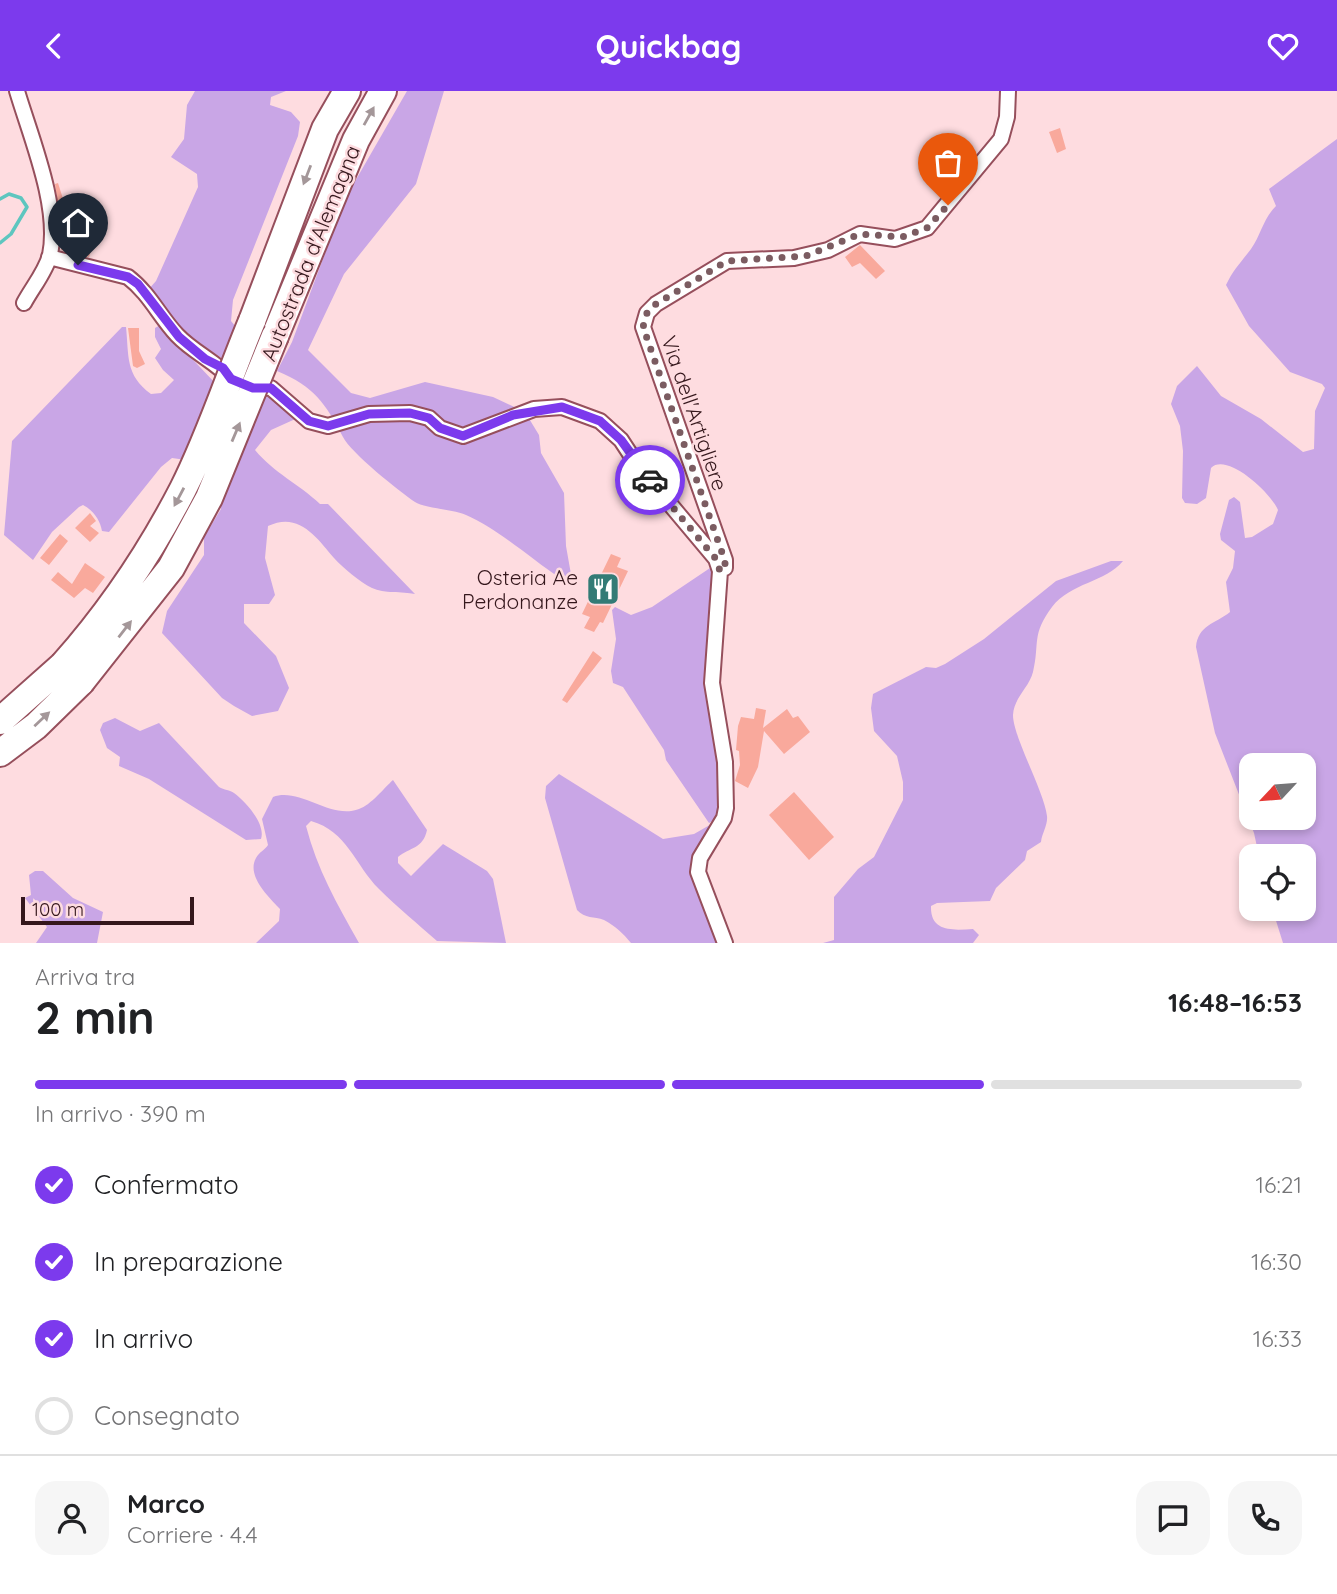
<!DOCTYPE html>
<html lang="it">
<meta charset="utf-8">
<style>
body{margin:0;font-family:Quicksand,sans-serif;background:#f6f6f6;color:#202124;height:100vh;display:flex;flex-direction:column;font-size:26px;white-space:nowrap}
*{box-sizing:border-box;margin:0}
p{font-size:23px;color:#757577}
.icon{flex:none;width:38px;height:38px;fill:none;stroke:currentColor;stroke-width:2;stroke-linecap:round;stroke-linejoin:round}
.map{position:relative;height:852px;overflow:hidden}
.panel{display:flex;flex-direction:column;background:#fff;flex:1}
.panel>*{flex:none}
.needle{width:46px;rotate:244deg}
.controls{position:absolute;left:1239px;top:662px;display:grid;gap:14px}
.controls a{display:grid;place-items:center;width:77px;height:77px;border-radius:14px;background:#fff;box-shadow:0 4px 10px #0003;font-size:35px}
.scale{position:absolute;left:21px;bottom:18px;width:173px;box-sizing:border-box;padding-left:7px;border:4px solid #35171c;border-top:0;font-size:19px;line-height:24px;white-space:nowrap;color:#35171c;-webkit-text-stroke:5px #fedce0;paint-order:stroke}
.pin{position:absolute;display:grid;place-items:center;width:60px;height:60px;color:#fff;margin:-72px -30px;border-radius:50% 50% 50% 0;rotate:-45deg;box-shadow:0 0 7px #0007}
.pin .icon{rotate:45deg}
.courier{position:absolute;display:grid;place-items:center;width:70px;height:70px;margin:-35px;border:5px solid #7c3aed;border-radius:50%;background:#fff;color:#222;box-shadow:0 2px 9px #0007}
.head em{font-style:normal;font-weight:800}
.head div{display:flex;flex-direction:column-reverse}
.head{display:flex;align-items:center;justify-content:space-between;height:119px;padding:0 35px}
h1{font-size:46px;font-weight:800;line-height:52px}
.bar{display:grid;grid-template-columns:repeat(4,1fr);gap:10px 7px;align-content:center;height:84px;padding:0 35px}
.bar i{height:9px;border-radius:5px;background:#e0e0e0}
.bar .current{background:#7c3aed}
.bar p{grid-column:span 4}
.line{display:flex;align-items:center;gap:18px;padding:0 35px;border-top:2px solid #e0e0e0}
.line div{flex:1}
.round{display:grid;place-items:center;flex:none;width:74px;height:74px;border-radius:21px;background:#f6f6f6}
ol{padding:0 35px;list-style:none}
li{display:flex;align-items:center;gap:21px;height:77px}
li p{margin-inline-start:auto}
li .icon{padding:7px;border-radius:50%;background:#7c3aed;color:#fff;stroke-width:4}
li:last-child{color:#757577}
li i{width:38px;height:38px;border:4px solid #e0e0e0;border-radius:50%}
header{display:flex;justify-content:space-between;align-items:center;height:91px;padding:0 35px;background:#7c3aed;color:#fff;font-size:32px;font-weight:800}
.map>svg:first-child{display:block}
.forest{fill:#c9a6e6;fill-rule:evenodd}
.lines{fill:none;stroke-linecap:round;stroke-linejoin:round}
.stream{stroke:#5ec6bf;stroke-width:3.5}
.building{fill:#f9a99c}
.street-casing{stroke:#964f5c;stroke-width:18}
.highway-casing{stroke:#964f5c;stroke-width:30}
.street{stroke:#fff;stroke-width:14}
.highway{stroke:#fff;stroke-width:26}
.highway-bridge-casing{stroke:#964f5c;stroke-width:30;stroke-linecap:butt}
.highway-bridge{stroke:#fff;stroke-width:26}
.oneway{fill:#a49799}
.done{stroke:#7b5c61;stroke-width:7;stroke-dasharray:0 12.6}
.route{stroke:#7c3aed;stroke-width:9}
.labels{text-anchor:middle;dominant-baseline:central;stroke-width:5;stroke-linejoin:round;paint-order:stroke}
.street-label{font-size:21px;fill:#35171c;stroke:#fedce0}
.poi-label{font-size:21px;fill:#35171c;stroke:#fedce0;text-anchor:end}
</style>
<header><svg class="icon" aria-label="back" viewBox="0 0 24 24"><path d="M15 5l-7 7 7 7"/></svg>Quickbag<svg class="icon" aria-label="heart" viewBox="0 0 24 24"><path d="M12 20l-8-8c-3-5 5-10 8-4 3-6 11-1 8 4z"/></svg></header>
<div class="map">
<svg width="1337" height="852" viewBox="0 0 1337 852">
<rect width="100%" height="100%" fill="#fedce0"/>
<path class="forest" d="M195,0h91l-15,6 -1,8 21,7 9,10 -2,14 -65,164 -2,21 5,6 -10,34 -40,-27 -38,-44 8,-9 42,-94 -1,-13 -26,-17 13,-18 3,-34z
M407,0h37l-28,93 -72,90 -36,76 43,43 19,5 55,-16 68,15 32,15 14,23 2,18 23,40 2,53 6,34 -9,-5 -3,3c-29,-19 -63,-50 -94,-63 -14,-6 -43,-7 -51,-13 -16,-11 -64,-49 -72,-65 -18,-34 -28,-50 -66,-66l15,-29 54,-145z
M1337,48v804h-54l-11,-35h32v-52h-45l-5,-23 -39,-100 -19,-86c2,-22 19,-23 34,-35l-4,-30 7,-14 2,-17 -14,-11 -1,-6 9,-34 5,-3 6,5 5,36 7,-1 21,-13 5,-14c-7,-17 -51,-58 -67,-42l-5,30 -9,6 -12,-1 -3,-5 1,-47 -3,-25 -9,-22 6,-18 20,-20 24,30 40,23 42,33 11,-3 1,-38 10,-23 -3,-4 -32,-12 -41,-46 -23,-41c7,-15 16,-24 25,-36 10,-14 12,-30 25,-43l-7,-17zM1251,674h53v52h-53z
M160,234l57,60 -31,75 -14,-2 -11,9 -52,65 -7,-1c-2,-11 -8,-20 -19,-26l-4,2 -27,25 -19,28 -29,-25 8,-94 110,-114h4c3,29 -1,48 25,67l10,-1 13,-13 -11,-10 -8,-12 6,-9 -6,-12v-9z
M273,305l29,20 -31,14 -16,20c19,23 44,34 65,54h8l87,90c-13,-3 -31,0 -43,-6 -12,-6 -29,-20 -38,-30 -17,-20 -35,-47 -66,-32l-3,32 10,37 -6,9h-25v19l32,33 13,32 -11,23 -26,5 -18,-10 -12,-8 -60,-65 5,-22 37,-56v-18l17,-28 -1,-12 42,-99z
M1111,470h12c-17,21 -53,22 -71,46 -21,28 -12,36 -19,65 -4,16 -19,25 -20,43 0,22 31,76 34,101 1,9 -5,17 -6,26l-14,9 -2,9 -29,28 -6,13 -53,2 -6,3c-1,27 23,24 42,23l6,6 -6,8h-150l11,-3v-43l24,-28 16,-12 29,-57v-18l-6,-26 -23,-25 -3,-23 2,-14 53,-27 10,1 9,-4 39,-25 72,-58z
M713,475l8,250 -12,7 -43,-63 -2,-10 -41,-63 -10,-4 -2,-12 5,-32 -4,-29 3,-3 16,8 21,-8z
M115,627l25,13 19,-8 60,64c5,3 11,3 15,6 12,9 32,31 27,46l-15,1 -97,-61 -30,-13 1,-9 -13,-9 -7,-18 3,-7z
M559,683l104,65 31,-5 21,-12 -20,55 7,25 21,41h-92c-8,-10 -16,-17 -27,-23 -10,-4 -19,-1 -27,-10l-32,-112 1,-12z
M393,689l34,50c-4,19 -17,17 -29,27v6l13,13 32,-32 44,27 6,8 13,64 -69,-2c-19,-17 -39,-33 -58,-52 -24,-24 -32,-58 -68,-68l-5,5c11,43 31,78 53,117h-103l23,-22 1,-12c-11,-12 -34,-33 -24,-51 3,-6 9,-8 12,-13l-6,-26 11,-22c27,-10 57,23 86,12 12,-4 25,-21 34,-29z
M35,780h8l30,27 30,14 -6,31h-61l11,-16 -22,-29 6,-3 -2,-20z"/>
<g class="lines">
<path class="stream" d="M0,108l9,-5 12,4 6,9 -16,27 -11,9"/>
</g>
<path class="building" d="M1060,37l6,21 -9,4 -8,-21z
M58,92l13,41 -10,3 -6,-43z
M63,150l29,7 -3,9 -28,-7z
M860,154l25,26 -9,8 -16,-16 -8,4 -7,-10z
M128,237h11v23l6,13 -8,4 -4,-2z
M90,422l6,8 -6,5 9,7 -9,9 -15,-14z
M60,443l8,7 -19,24 -9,-7z
M611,463l10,4 -4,9 11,4 -25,52 -3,-1 -6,10 -10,-4 6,-11 -8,-3z
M85,472l20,14 -12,16 -8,-5 -11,10 -23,-18 7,-8 14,12z
M593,560l9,7 -35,45 -5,-3z
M756,617l10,2 -3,18 24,-19 6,9 5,-2 12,16 -26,22 -20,-23 -6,36 -10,21 -13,-7 5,-16 -1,-14 -3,-1 2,-24 3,-9 13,2z
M794,701l40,45 -25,23 -40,-45z"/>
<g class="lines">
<defs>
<path id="street" d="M17,0c14,47 43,116 33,164 -4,16 -18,33 -26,48
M49,166l79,20c21,16 32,40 49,58 17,18 40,27 55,45
M251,296l20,1 38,33 19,5 41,-12 41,-1 19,5 11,10 23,8 71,-27 28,-2 38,14 21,19 17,26 78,93 4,12 -8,112 13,79 1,46 -2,10 -24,40 -2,14 27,71
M725,477v-8l-82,-233 4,-14 9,-9 71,-43 67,-3 34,-8 32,-16 35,5 32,-11 74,-89 6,-22 1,-26"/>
<path id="highway" d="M252,230l73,-192 22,-38
M275,245l81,-196 27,-49
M0,630l63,-56
M0,662l36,-27 45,-44"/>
</defs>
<use href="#street" class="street-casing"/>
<use href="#highway" class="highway-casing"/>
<use href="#street" class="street"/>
<use href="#highway" class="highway"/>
<defs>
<path id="highway-bridge" d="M63,574c48,-54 87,-112 120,-176 27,-53 46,-113 69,-168
M81,591l90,-114 38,-70 66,-162"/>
</defs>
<use href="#highway-bridge" class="highway-bridge-casing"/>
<use href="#highway-bridge" class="highway-bridge"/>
</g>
<defs><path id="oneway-solid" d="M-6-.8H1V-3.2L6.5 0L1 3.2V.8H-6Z" transform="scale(1.75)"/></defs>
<g class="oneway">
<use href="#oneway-solid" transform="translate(369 25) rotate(-61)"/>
<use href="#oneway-solid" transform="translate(307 84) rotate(111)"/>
<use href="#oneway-solid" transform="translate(236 341) rotate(-67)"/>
<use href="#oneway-solid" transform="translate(179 406) rotate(118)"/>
<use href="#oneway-solid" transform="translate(125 538) rotate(-52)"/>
<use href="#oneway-solid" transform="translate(42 628) rotate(-43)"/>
</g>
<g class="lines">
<path class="done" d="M650,389l66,79 4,12 5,-3v-7l-82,-234 4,-14 9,-9 71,-43 79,-5 54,-22 42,3 25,-9 21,-23"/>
<path class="route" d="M78,174l50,12 10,7 41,53 26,22 18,9 8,11 22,9h18l38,33 19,5 41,-12 41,-1 19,5 11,10 23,8 50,-21 49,-8 38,14 21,19 29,40"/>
</g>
<defs>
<symbol id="restaurant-square" viewBox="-11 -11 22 22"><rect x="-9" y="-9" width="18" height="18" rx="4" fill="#337b76" stroke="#fedce0"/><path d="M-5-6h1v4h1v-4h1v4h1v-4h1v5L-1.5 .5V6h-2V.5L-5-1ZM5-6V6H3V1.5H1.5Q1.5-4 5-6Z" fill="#fff"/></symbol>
</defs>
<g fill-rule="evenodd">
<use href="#restaurant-square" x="584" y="479" width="38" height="38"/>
</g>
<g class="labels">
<g class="street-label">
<text transform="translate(310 162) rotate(-68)">Autostrada d'Alemagna</text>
<text transform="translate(695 322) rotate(71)">Via dell'Artigliere</text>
</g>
<g class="poi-label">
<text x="578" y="486">Osteria Ae<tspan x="578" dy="24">Perdonanze</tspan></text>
</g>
</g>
</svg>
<div class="controls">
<a><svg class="needle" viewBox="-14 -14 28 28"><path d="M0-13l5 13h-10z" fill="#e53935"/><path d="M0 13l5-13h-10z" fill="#757577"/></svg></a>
<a><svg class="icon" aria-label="locate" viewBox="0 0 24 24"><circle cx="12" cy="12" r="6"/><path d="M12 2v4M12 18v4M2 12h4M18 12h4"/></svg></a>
</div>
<div class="scale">100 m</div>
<div class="pin" style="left:948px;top:114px;background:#ea580c"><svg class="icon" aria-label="bag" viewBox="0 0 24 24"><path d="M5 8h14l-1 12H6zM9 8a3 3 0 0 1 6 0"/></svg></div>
<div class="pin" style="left:78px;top:174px;background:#1f2937"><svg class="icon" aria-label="home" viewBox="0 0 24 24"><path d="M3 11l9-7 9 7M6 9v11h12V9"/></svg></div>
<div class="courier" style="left:650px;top:389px"><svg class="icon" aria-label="car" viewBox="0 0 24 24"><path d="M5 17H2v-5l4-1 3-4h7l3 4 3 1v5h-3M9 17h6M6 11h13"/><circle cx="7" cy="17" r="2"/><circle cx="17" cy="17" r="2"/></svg></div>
</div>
<section class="panel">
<div class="head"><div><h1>2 min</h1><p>Arriva tra</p></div><em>16:48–16:53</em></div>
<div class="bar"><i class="current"></i><i class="current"></i><i class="current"></i><i></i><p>In arrivo · 390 m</p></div>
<ol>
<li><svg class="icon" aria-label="check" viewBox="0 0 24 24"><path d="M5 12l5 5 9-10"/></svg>Confermato<p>16:21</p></li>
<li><svg class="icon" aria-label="check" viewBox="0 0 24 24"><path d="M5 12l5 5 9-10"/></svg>In preparazione<p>16:30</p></li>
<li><svg class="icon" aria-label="check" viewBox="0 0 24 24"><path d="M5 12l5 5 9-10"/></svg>In arrivo<p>16:33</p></li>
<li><i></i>Consegnato</li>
</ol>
<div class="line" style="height:126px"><a class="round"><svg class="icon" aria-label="person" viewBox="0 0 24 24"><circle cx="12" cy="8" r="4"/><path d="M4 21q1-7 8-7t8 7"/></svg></a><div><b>Marco</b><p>Corriere · 4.4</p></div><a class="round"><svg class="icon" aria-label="chat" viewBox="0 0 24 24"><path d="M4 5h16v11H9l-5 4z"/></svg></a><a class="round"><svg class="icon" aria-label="phone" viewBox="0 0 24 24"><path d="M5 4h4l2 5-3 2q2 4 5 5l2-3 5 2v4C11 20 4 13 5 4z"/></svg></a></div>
</section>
